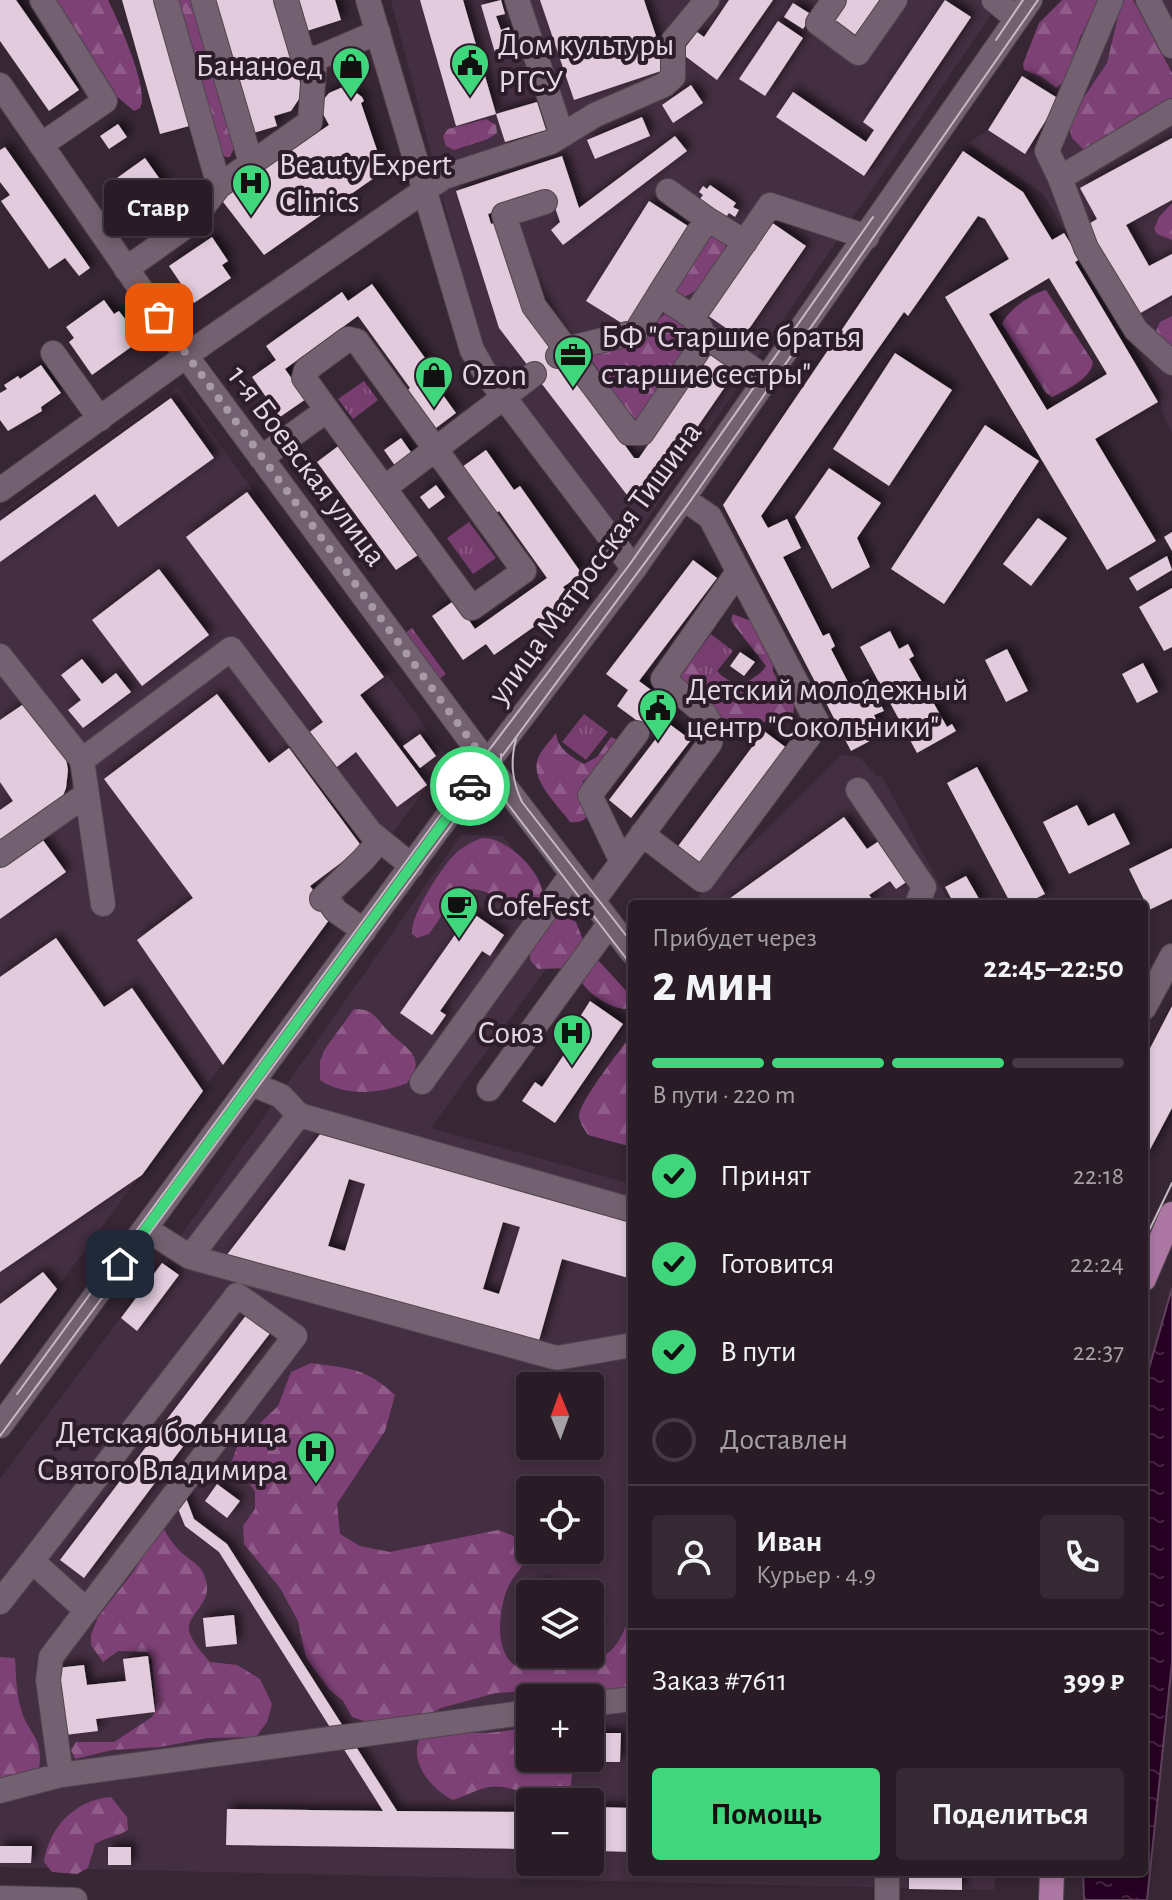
<!DOCTYPE html>
<html lang="ru">
<meta charset="utf-8">
<style>
body{margin:0;font-family:"Alegreya Sans",sans-serif;background:#352933;color:#f1f3f6;height:100vh;display:flex;flex-direction:column;font-size:30px;white-space:nowrap}
*{box-sizing:border-box;margin:0}
p{font-size:26px;color:#a5a1a7}
.icon{flex:none;width:44px;height:44px;fill:none;stroke:currentColor;stroke-width:2;stroke-linecap:round;stroke-linejoin:round}
.map{position:relative;flex:1;overflow:hidden}
.details{position:absolute;left:628px;top:900px;width:520px;height:976px;display:flex;flex-direction:column;background:#291c27;border-radius:8px;box-shadow:0 4px 12px #0003,0 0 0 2px #453a44}
.details>*{flex:none}
.needle{width:52px;rotate:359deg}
.buttons{position:absolute;left:516px;top:1372px;display:grid;gap:16px}
.buttons a{display:grid;place-items:center;width:88px;height:88px;border-radius:8px;background:#291c27;box-shadow:0 4px 12px #0003,0 0 0 2px #453a44;font-size:40px}
.pin{position:absolute;display:grid;place-items:center;width:68px;height:68px;color:#fff;margin:-34px;border-radius:16px;box-shadow:0 4px 12px #0006}
.courier{position:absolute;display:grid;place-items:center;width:80px;height:80px;margin:-40px;border:6px solid #40d77c;border-radius:50%;background:#fff;color:#222;box-shadow:0 2px 10px #0007}
.bubble{position:absolute;height:56px;border-radius:8px;background:#291c27;box-shadow:0 4px 12px #0003,0 0 0 2px #453a44;font-size:26px;font-weight:700;line-height:56px;text-align:center}
.headline em{font-style:normal;font-weight:700}
.headline div{display:flex;flex-direction:column-reverse}
.headline{display:flex;align-items:center;justify-content:space-between;height:136px;padding:0 24px}
h1{font-size:52px;font-weight:700;line-height:60px}
.bar{display:grid;grid-template-columns:repeat(4,1fr);gap:12px 8px;align-content:center;height:96px;padding:0 24px}
.bar i{height:10px;border-radius:6px;background:#453a44}
.bar .on{background:#40d77c}
.bar p{grid-column:span 4}
.line{display:flex;align-items:center;gap:20px;padding:0 24px;border-top:2px solid #453a44}
.line div{flex:1}
.round{display:grid;place-items:center;flex:none;width:84px;height:84px;border-radius:8px;background:#352933}
ol{padding:0 24px;list-style:none}
li{display:flex;align-items:center;gap:24px;height:88px}
li p{margin-inline-start:auto}
li .icon{padding:8px;border-radius:50%;background:#40d77c;color:#111;stroke-width:4}
li:last-child{color:#a5a1a7}
li i{width:44px;height:44px;border:4px solid #453a44;border-radius:50%}
.action{display:flex;gap:16px;margin-top:auto;padding:16px 24px}
.action a{flex:1;height:92px;border-radius:8px;background:#40d77c;color:#111;font-size:32px;font-weight:700;line-height:92px;text-align:center}
.action a+a{background:#352933;color:#f1f3f6}
.map>svg:first-child{display:block}
.built{fill:#442e41;fill-rule:evenodd}
.forest{fill:url(#forest-firs)}
.park{fill:url(#park-tufts)}
.water{fill:url(#water-ripples);stroke:#60415c;stroke-width:2}
.building{fill:#e1cbdd;fill-rule:evenodd;filter:url(#shadow)}
.lines{fill:none;stroke-linecap:round;stroke-linejoin:round}
.minor-casing{stroke:#51444f;stroke-width:26}
.major-casing{stroke:#51444f;stroke-width:26}
.minor{stroke:#736070;stroke-width:24}
.major{stroke:#ad77a4;stroke-width:24}
.tram{stroke:#c6bac4;stroke-width:2}
.done{stroke:#a79aa5;stroke-width:8;stroke-dasharray:0 14.4}
.route{stroke:#40d77c;stroke-width:10}
.labels{text-anchor:middle;dominant-baseline:central;stroke-width:8;stroke-linejoin:round;paint-order:stroke}
.poi-label{font-size:32px;fill:#e4d9e2;stroke:#2d1d2a;text-anchor:start}
.street-label{font-size:32px;fill:#e4d9e2;stroke:#2d1d2a}
</style>
<div class="map">
<svg width="1172" height="1900" viewBox="0 0 1172 1900">
<defs>
<pattern id="forest-firs" width="22" height="20" patternUnits="userSpaceOnUse" patternTransform="scale(2)"><rect width="22" height="20" fill="#7e4176"/><path d="M5 1l3.5 6h-7zM16 11l3.5 6h-7z" fill="#905c89"/></pattern>
<pattern id="park-tufts" width="24" height="20" patternUnits="userSpaceOnUse" patternTransform="scale(2)"><rect width="24" height="20" fill="#763d6e"/><path d="M3 7l-1-3M5 7V3M7 7l1-3M15 17l-1-3M17 17v-4M19 17l1-3" fill="none" stroke="#895882"/></pattern>
<pattern id="water-ripples" width="26" height="14" patternUnits="userSpaceOnUse" patternTransform="scale(2)"><rect width="26" height="14" fill="#270023"/><path d="M2 4q2-2 4 0t4 0M15 11q2-2 4 0t4 0" fill="none" stroke="#462543"/></pattern>
<filter id="shadow"><feDropShadow dx="5" dy="-5" stdDeviation="4" flood-color="#0009"/></filter>
</defs>
<rect width="100%" height="100%" fill="#372634"/>
<path class="built" d="M391,0h610l-365,536 -7,3 -6,-3 -126,-167 -14,-25 -10,-29z
M1074,0h98v433l-7,-13 -9,-37 -113,-189 -75,-51 20,-13z
M178,387l270,371 -448,607v-852z
M841,755l18,2 19,20 4,-1 68,128h-259z
M461,835l42,1 72,93 -144,199 201,56v688h364l-2,18 -994,-23v-388l173,-232zM530,1386h60v60h-60zM530,1490h60v60h-60zM530,1594h60v60h-60zM530,1698h60v60h-60zM530,1802h60v60h-60z"/>
<path class="forest" d="M45,0h63c10,20 42,90 32,108l-6,3 -19,-16 -12,-22z
M174,0h23l38,146 -5,11h-5l-7,-11z
M1062,0h37l-19,37 -14,43 -10,8 -14,-11 -18,-7 -1,-6 16,-41z
M1122,0h11l39,73v25l-14,12 -52,26 -21,15 -13,-13 -4,-17 39,-58z
M486,119l10,6 1,8 -9,6 -34,11 -8,-4 -3,-10 5,-7z
M1172,203v37l-15,-6 -3,-5 5,-12z
M710,230l16,12 -1,6 -28,42 -16,9 -6,-2c6,-26 27,-42 35,-67z
M1046,290l47,72c-2,17 -27,28 -41,35l-6,-4 -44,-69c5,-13 30,-31 44,-34z
M667,312c16,12 24,14 23,35l-52,72 -6,-1 -44,-63 57,-16 15,-21z
M1172,316v31l-16,-16 4,-9z
M733,614l18,7 21,32 1,19 21,33 -1,12 -5,4 -62,3 -51,-45 14,-25 12,-4c12,17 27,42 51,29 6,-4 10,-6 14,-13l-32,-41 -3,-5z
M556,733c2,17 15,23 28,31l13,-7 14,-20 7,3 -12,25 -23,16v9l7,21c-4,10 -10,12 -20,11 -13,-18 -44,-45 -30,-68 4,-7 11,-14 16,-21z
M482,838c22,-2 58,31 60,53 1,12 -6,20 -12,29 -30,-4 -25,-32 -65,-31l-18,19 -18,26 -12,4 -5,-4c-2,-18 29,-66 42,-79 8,-8 17,-13 28,-17z
M559,913l17,9 7,18 -13,28 -32,1 -8,-9v-12z
M592,960h6l31,34 3,15c-19,2 -42,-13 -52,-29z
M354,1009c20,-1 23,11 35,23 15,15 40,25 18,51 -27,11 -62,14 -87,-3v-19l5,-12z
M632,1034v113l-44,-12c-3,-5 -8,-12 -9,-18 -1,-14 43,-69 53,-83z
M311,1363c40,6 53,4 84,32l-10,36 -48,73 3,30 20,12 30,6 108,-22 29,11 3,15c-7,10 -17,20 -22,31 -12,28 -16,88 29,82 12,-2 25,-10 35,-14 39,13 48,-13 60,-44v81l-80,6 -38,-6 -18,1 -55,15 -34,18 -37,-3 -18,-6 -9,-16 -14,-12 -23,-31 -8,-37 -18,-33 -36,-44 -1,-18 12,-17v-18l-23,-30 6,-17 40,-38 13,-34z
M161,1524c6,11 12,21 22,30 11,9 19,11 23,27 7,22 -20,34 -17,50 3,11 14,23 21,31l27,3 23,14 12,25 -5,18 -11,15 -48,1 -48,9 -48,3 -37,9 -4,-9 5,-8h38l38,-25 4,-8 -4,-49 -4,-8 -30,-1 -15,11 -12,-17v-10l7,-18 36,-46z
M0,1657l15,1c1,17 1,34 6,51 7,26 23,27 18,60l-39,14z
M530,1728v30h44l-3,26 -8,18c-26,0 -51,-19 -74,-15 -11,2 -24,9 -36,13 -21,-10 -45,-38 -33,-62l28,-6 40,1z
M111,1797l16,20 1,13c-11,7 -22,7 -33,14l-7,24 -11,6 -25,-2 -8,-10c5,-35 31,-62 67,-65z"/>
<path class="park" d="M364,381l14,19 -25,19 -15,-20z
M469,522l27,36 -23,16 -26,-36z
M412,628l34,46 -8,6 -34,-46z
M711,634l22,17 -22,28 -21,-17z
M584,714l24,18 -22,28 -24,-18z"/>
<path class="water" d="M1172,1288v374l-25,238h-63l-1,-28h61v-486z"/>
<path class="building" d="M0,0h16l63,90 -30,21 -49,-70z
M122,0h36l35,125 -33,9z
M212,0h64l27,93 -12,18 -17,5 3,10 -27,8z
M298,0h37l6,20 -34,11z
M420,0h43l33,114 -40,12z
M501,0l4,14 -9,2 5,14 8,-3 6,23 -19,6 -15,-51z
M540,0h104l23,69 -93,31z
M729,0h44l-56,80 -36,-27 16,-21 7,5z
M839,0h47l-27,41 -33,-22z
M945,0l26,17 -107,159 -88,-59 17,-25 73,50 8,-12 -11,-8z
M793,3l19,12 -9,14 -19,-12z
M778,21l25,17 -38,58 -26,-17z
M1022,76l37,23 -34,55 -37,-24z
M691,85l12,18 -30,20 -11,-18z
M343,87l7,1 12,9 2,4 -3,2 23,68 -120,84 -44,-57 88,-59 -3,-3 7,-5 2,4 15,-10 -6,-11 1,-15 5,-6z
M537,102l9,28 -41,12 -9,-28z
M642,117l8,19 -55,23 -8,-19z
M118,124l9,13 -18,12 -9,-13z
M675,136l12,15 -124,94 -12,-15 9,-8 -10,-29 -62,21 3,10 7,-2 109,198 27,38h5l71,-104 26,17 -67,97 -4,-1 -20,27 -18,1 -128,-167 -43,-137 106,-35 17,52z
M1172,138v62l-46,25 23,41 23,-12v41l-35,20 -50,-90 10,-6 -17,-31z
M5,147l85,121 -11,8 -14,-18 -16,11 -48,-68 9,-6 -10,-13v-32z
M963,151l60,41 29,48 12,-7 16,26 -5,3 83,140 -63,37 61,102 -49,29 -162,-273 64,-38 -24,-40 -7,-3 -70,100 -4,-4 -143,204 7,12 19,-9 14,29 -18,9 40,79 6,-3 6,13 -4,3 20,39 17,-9 16,32 -10,4 9,19 -32,17 -128,-246zM1049,278l58,96 -60,36 -58,-96z
M145,158l33,47 -28,20 -33,-47z
M710,185l26,18 -3,4 6,3 -4,7 -6,-4 -3,4 -26,-18 3,-4 -4,-3 4,-6 4,3z
M649,201l42,27 -63,99 -42,-26z
M771,222l35,24 -64,93 -35,-24z
M212,237l16,24 -6,4 9,13 -37,25 -25,-37z
M372,284l63,88 -6,4 27,37 -24,18 -28,-38 6,-5 -52,-72 -73,53 21,30 -26,18 -28,-40 24,-17 -10,-14 76,-54 6,9z
M104,300l10,14 5,-3 22,29 -49,35 -23,-33 5,-4 -8,-11z
M895,353l57,37 -63,96 -56,-37z
M41,365l20,28 -20,14 1,4 -34,20 -8,-11v-27l7,-4 -3,-4 14,-9 2,3z
M171,398l43,60 -96,69 -23,-33 -95,68v-41z
M985,425l54,36 -95,143 -53,-35z
M401,438l14,20 -17,12 -14,-20z
M341,444l80,109 -25,17 -79,-108z
M486,450l28,40 6,-4 62,88 -19,13 9,13 -78,55 -8,-11 -23,16 -31,-44 23,-16 20,29 72,-51 -48,-67 -4,3 -33,-47z
M829,468l52,35 -24,35 13,29 -38,22 -37,-72z
M436,485l9,12 -16,12 -9,-12z
M247,492l137,185 -24,18 67,90 -30,22 -41,-55 -23,18 -26,-36 16,-12 -137,-185z
M1038,518l29,20 -36,48 -28,-22z
M1172,532v19l-8,-14z
M1167,556l5,14 -35,21 -8,-13z
M693,560l24,18 -78,103 39,29 -10,13 23,17 -60,78 -22,-18 49,-64 -41,-30 11,-16 -22,-16z
M159,569l50,66 -67,51 -50,-66z
M1172,588v59l-8,4 -25,-44z
M890,631l9,18 9,-5 6,12 -5,3 38,68 5,-3 4,7 -39,22 -57,-106z
M1007,649l21,42 -22,11 -21,-42z
M740,652l15,10 -11,14 -14,-10z
M82,659l20,25 14,-11 15,19 -48,36 -15,-18 13,-10 -20,-25z
M1143,663l15,29 -21,11 -15,-29z
M217,694l52,69 20,-15 73,99 -52,39 22,30 -109,149 -86,-125 56,-42 -89,-119z
M28,701l37,52 3,17 -2,18 -5,13 -61,43v-34l13,-9 -13,-19v-62z
M764,731l24,18 -91,121 -24,-17z
M420,734l16,22 -16,12 -17,-22z
M977,767l68,127 -20,10h-14l-64,-121z
M1077,805l11,21 26,-13 16,31 -61,30 -26,-52z
M844,817l23,32 12,-8 29,40 -12,8 -6,-8 -21,14 7,9h-154z
M40,836l26,36 -66,47v-54z
M1172,848v51l-23,11 -20,-41z
M966,876l16,28h-28l-9,-17z
M471,912l33,23 -14,21 -8,-5 -42,60 6,4 -14,20 -32,-22z
M56,938l48,69 28,-19 71,103 -61,84 -142,97v-295z
M590,1001l33,23 -68,99 -33,-22 13,-19 7,5 42,-62 -6,-5z
M1172,1006v102l-28,53v-101z
M321,1133l311,87v59l-70,-20 -24,85 -312,-88zM349,1179l16,5 -20,67 -17,-5zM503,1222l17,5 -21,67 -16,-5z
M162,1263l17,12 -42,56 -16,-13z
M43,1272l14,17 -57,76v-61z
M247,1314l24,18 -99,129 22,58 33,25 170,267 133,1v37l-304,-4 1,-36 156,2 -164,-259 -34,-26 -22,-54 -79,106 -24,-18z
M217,1484l23,17 -13,17 -22,-17z
M538,1582l24,7 -2,5h-26z
M529,1610h1v42l-13,-3z
M234,1615l3,29 -31,3 -3,-29z
M590,1619l8,2 -7,25h-1z
M148,1656l7,56 -59,7 2,12 -33,4 -8,-67 27,-3 3,20 39,-4 -3,-22z
M590,1733h31l-1,29h-36v-4h6z
M597,1807l35,1v44l-36,-1z
M0,1846h32l-1,17h-31z
M108,1847h23v18h-23z
M909,1872h53v18l-53,-1z"/>
<g class="lines">
<defs>
<path id="minor" d="M166,0l53,186
M203,0l48,163
M286,0l16,54 13,5 63,-27
M368,0l104,350 12,21 150,198
M517,0l45,135
M834,0l-16,23 40,30 37,-53
M994,0l23,19
M1111,0l-64,151 13,27 26,70 50,82 36,33
M1148,0l24,46
M0,85l195,283 292,395 145,189
M41,145l64,-44 -63,-101
M1060,178l112,-67
M668,191l39,28
M545,202l-41,13 30,91 95,127h13l65,-96 60,42
M126,269l66,-47 27,-36 91,-64 5,-63
M693,317l77,-112 97,32
M701,329l-8,-12 -34,-22 48,-76 38,23
M53,353l47,66
M558,356l8,-7 70,-17 23,-37
M261,458l66,-48 145,198 52,-37 -167,-230 -9,-2 -42,31 -2,8 23,32
M395,480l139,-106
M0,490l208,-150 236,-163 107,-35 44,-27 69,-30 9,-8v-36l34,-41
M0,656l82,104 21,144
M82,760l149,-111 139,183 42,34
M858,790l66,97 -7,17
M642,834l60,46 116,-156 -108,-207 -26,-18
M0,855l87,-61
M622,862l-32,-67 47,-62
M325,896l11,15 28,20
M322,899l41,-39 16,-19
M593,901l117,-158 3,-15 -9,-15 -41,-34 75,-107
M1144,1008l28,-52
M422,1082l150,-208
M252,1084l29,12 18,19 333,95
M489,1089l121,-166
M299,1115l-109,142 367,101 75,-13
M146,1229l44,28
M0,1426l469,-639 165,-218 396,-569
M0,1602l32,-41
M590,1704l42,-5
M61,1775l-13,-95 3,-23 244,-321 -58,-41 -205,266 53,48
M0,1791l61,-16 469,-63
M0,1898l75,2
M887,1900v-28"/>
<path id="major" d="M1144,1279l28,-65
M1051,1900l1,-28"/>
</defs>
<use href="#minor" class="minor-casing"/>
<use href="#major" class="major-casing"/>
<use href="#minor" class="minor"/>
<use href="#major" class="major"/>
<path class="tram" d="M996,40l27,-40
M516,739c-6,23 -4,42 6,63l110,141
M501,754v27l6,22 125,163
M1144,1241l28,-58
M17,1394l432,-591 181,-239 243,-347
M0,1436l689,-933 349,-503"/>
</g>
<g class="lines">
<path class="done" d="M159,317l328,446 -17,23"/>
<path class="route" d="M120,1264l350,-478"/>
</g>
<defs>
<symbol id="civic-pin" viewBox="-11 -11 22 30"><path d="M0 17L-7.5 6A9.5 9.5 0 1 1 7.5 6Z" fill="#40d77c" stroke="#2d1d2a"/><path d="M-.6-6.5H3V-4.5H.6V-3L4-1V1h2V6H-6V1h2V-1L-.6-3ZM-1.2 2.5V6h2.4V2.5Z" fill="#111"/></symbol>
<symbol id="shop-pin" viewBox="-11 -11 22 30"><path d="M0 17L-7.5 6A9.5 9.5 0 1 1 7.5 6Z" fill="#40d77c" stroke="#2d1d2a"/><path d="M-5-2.5h2.3a2.7 3.5 0 0 1 5.4 0H5L5.5 6h-11ZM-1.5-2.5h3a1.5 2.3 0 0 0-3 0Z" fill="#111"/></symbol>
<symbol id="hospital-pin" viewBox="-11 -11 22 30"><path d="M0 17L-7.5 6A9.5 9.5 0 1 1 7.5 6Z" fill="#40d77c" stroke="#2d1d2a"/><path d="M-5-5h3v3.5h4V-5h3V5h-3V1.5h-4V5h-3Z" fill="#111"/></symbol>
<symbol id="office-pin" viewBox="-11 -11 22 30"><path d="M0 17L-7.5 6A9.5 9.5 0 1 1 7.5 6Z" fill="#40d77c" stroke="#2d1d2a"/><path d="M-6-3h4V-5.5h4V-3h4V5H-6ZM-1-4.5V-3h2v-1.5ZM-6 0V1H6V0Z" fill="#111"/></symbol>
<symbol id="cafe-pin" viewBox="-11 -11 22 30"><path d="M0 17L-7.5 6A9.5 9.5 0 1 1 7.5 6Z" fill="#40d77c" stroke="#2d1d2a"/><path d="M-5.5-4.5H6V0H3Q3 3.5 0 3.5H-2.5Q-5.5 3.5-5.5 0ZM3-3.2v2h1.7v-2ZM-6 4.5H4V6H-6Z" fill="#111"/></symbol>
</defs>
<g fill-rule="evenodd">
<use href="#civic-pin" x="448" y="41" width="44" height="60"/>
<use href="#shop-pin" x="329" y="44" width="44" height="60"/>
<use href="#hospital-pin" x="229" y="161" width="44" height="60"/>
<use href="#office-pin" x="551" y="333" width="44" height="60"/>
<use href="#shop-pin" x="412" y="353" width="44" height="60"/>
<use href="#civic-pin" x="636" y="686" width="44" height="60"/>
<use href="#cafe-pin" x="437" y="884" width="44" height="60"/>
<use href="#hospital-pin" x="550" y="1011" width="44" height="60"/>
<use href="#hospital-pin" x="294" y="1429" width="44" height="60"/>
</g>
<g class="labels">
<g class="poi-label">
<text x="498" y="45">Дом культуры<tspan x="498" dy="37">РГСУ</tspan></text>
<text x="323" y="66" text-anchor="end">Бананоед</text>
<text x="279" y="165">Beauty Expert<tspan x="279" dy="37">Clinics</tspan></text>
<text x="601" y="337">БФ "Старшие братья<tspan x="601" dy="37">старшие сестры"</tspan></text>
<text x="462" y="375">Ozon</text>
<text x="686" y="690">Детский молодежный<tspan x="686" dy="37">центр "Сокольники"</tspan></text>
<text x="487" y="906">CofeFest</text>
<text x="544" y="1033" text-anchor="end">Союз</text>
<text x="288" y="1433" text-anchor="end">Детская больница<tspan x="288" dy="37">Святого Владимира</tspan></text>
</g>
<g class="street-label">
<text transform="translate(307 466) rotate(53)">1-я Боевская улица</text>
<text transform="translate(595 563) rotate(-54)">улица Матросская Тишина</text>
</g>
</g>
</svg>
<div class="buttons">
<a><svg class="needle" viewBox="-14 -14 28 28"><path d="M0-13l5 13h-10z" fill="#e53935"/><path d="M0 13l5-13h-10z" fill="#a5a1a7"/></svg></a>
<a><svg class="icon" aria-label="locate" viewBox="0 0 24 24"><circle cx="12" cy="12" r="6"/><path d="M12 2v4M12 18v4M2 12h4M18 12h4"/></svg></a>
<a><svg class="icon" aria-label="layers" viewBox="0 0 24 24"><path d="M12 4l9 5-9 5-9-5zM3 14l9 5 9-5"/></svg></a>
<a>+</a>
<a>−</a>
</div>
<div class="pin" style="left:159px;top:317px;background:#ea580c"><svg class="icon" aria-label="bag" viewBox="0 0 24 24"><path d="M5 8h14l-1 12H6zM9 8a3 3 0 0 1 6 0"/></svg></div>
<div class="pin" style="left:120px;top:1264px;background:#1f2937"><svg class="icon" aria-label="home" viewBox="0 0 24 24"><path d="M3 11l9-7 9 7M6 9v11h12V9"/></svg></div>
<div class="courier" style="left:470px;top:786px"><svg class="icon" aria-label="car" viewBox="0 0 24 24"><path d="M5 17H2v-5l4-1 3-4h7l3 4 3 1v5h-3M9 17h6M6 11h13"/><circle cx="7" cy="17" r="2"/><circle cx="17" cy="17" r="2"/></svg></div>
<div class="bubble" style="left:104px;top:180px;width:108px">Ставр</div>
<section class="details">
<div class="headline"><div><h1>2 мин</h1><p>Прибудет через</p></div><em>22:45–22:50</em></div>
<div class="bar"><i class="on"></i><i class="on"></i><i class="on"></i><i></i><p>В пути · 220 m</p></div>
<ol>
<li><svg class="icon" aria-label="check" viewBox="0 0 24 24"><path d="M5 12l5 5 9-10"/></svg>Принят<p>22:18</p></li>
<li><svg class="icon" aria-label="check" viewBox="0 0 24 24"><path d="M5 12l5 5 9-10"/></svg>Готовится<p>22:24</p></li>
<li><svg class="icon" aria-label="check" viewBox="0 0 24 24"><path d="M5 12l5 5 9-10"/></svg>В пути<p>22:37</p></li>
<li><i></i>Доставлен</li>
</ol>
<div class="line" style="height:144px"><a class="round"><svg class="icon" aria-label="person" viewBox="0 0 24 24"><circle cx="12" cy="8" r="4"/><path d="M4 21q1-7 8-7t8 7"/></svg></a><div><b>Иван</b><p>Курьер · 4.9</p></div><a class="round"><svg class="icon" aria-label="phone" viewBox="0 0 24 24"><path d="M5 4h4l2 5-3 2q2 4 5 5l2-3 5 2v4C11 20 4 13 5 4z"/></svg></a></div>
<div class="line" style="height:104px"><div>Заказ #7611</div><b>399 ₽</b></div>
<div class="action"><a>Помощь</a><a>Поделиться</a></div>
</section>
</div>
